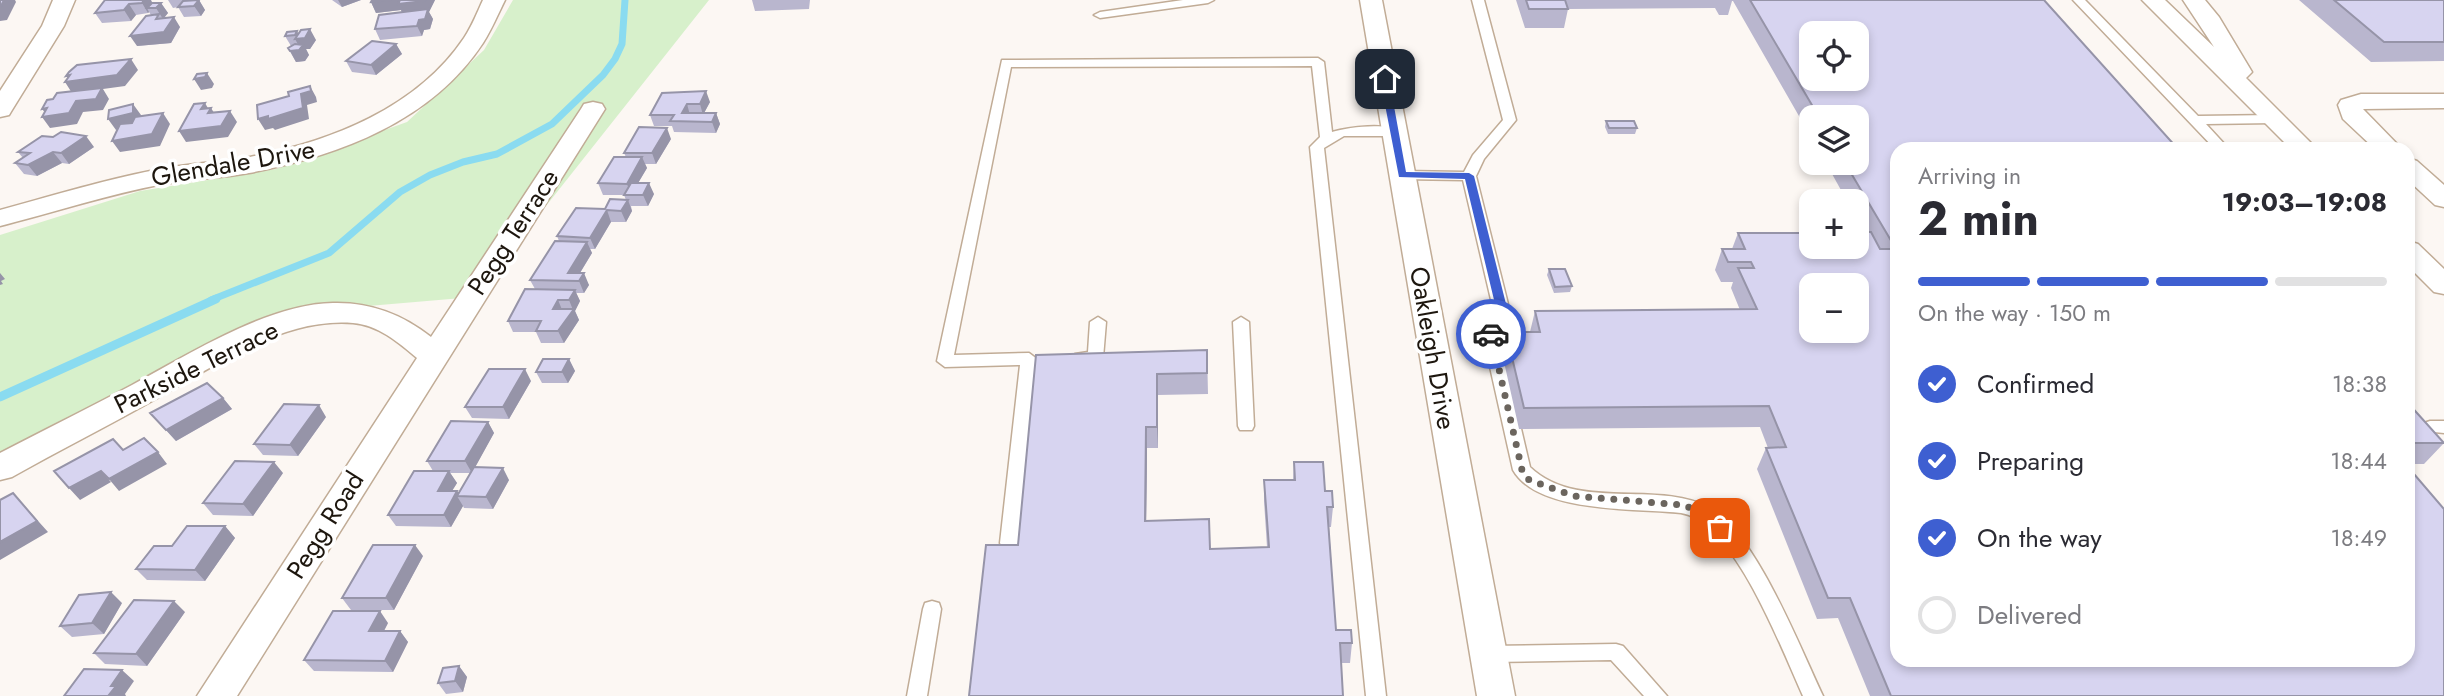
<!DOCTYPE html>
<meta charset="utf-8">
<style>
body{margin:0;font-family:Jost,sans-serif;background:#f2f2f3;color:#2b2b33;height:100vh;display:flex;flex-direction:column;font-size:26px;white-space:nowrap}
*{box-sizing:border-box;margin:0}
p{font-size:23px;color:#7c7c81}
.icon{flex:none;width:38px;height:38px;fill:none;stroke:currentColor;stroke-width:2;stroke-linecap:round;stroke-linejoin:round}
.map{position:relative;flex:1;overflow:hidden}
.drawer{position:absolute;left:1890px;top:142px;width:525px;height:525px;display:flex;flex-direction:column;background:#fff;border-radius:21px;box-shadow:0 4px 10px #0003}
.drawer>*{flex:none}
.fabs{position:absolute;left:1799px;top:21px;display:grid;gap:14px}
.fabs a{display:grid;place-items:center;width:70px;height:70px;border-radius:14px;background:#fff;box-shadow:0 4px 10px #0003;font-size:35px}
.pin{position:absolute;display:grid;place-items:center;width:60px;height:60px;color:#fff;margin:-30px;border-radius:14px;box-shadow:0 4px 10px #0006}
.courier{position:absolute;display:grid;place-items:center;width:70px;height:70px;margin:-35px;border:5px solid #3e5fd1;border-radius:50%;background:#fff;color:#222;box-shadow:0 2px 9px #0007}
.head em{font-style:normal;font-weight:700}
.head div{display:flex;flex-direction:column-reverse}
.head{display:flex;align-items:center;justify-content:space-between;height:119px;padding:0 28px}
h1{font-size:46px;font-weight:700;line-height:52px}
.bar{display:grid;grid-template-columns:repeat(4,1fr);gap:10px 7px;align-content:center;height:84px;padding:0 28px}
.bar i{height:9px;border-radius:5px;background:#e1e1e2}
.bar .active{background:#3e5fd1}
.bar p{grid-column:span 4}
ol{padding:0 28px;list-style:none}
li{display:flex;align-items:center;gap:21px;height:77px}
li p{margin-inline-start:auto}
li .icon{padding:7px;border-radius:50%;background:#3e5fd1;color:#fff;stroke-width:4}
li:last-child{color:#7c7c81}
li i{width:38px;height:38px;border:4px solid #e1e1e2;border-radius:50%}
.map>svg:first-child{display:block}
.green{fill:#d7f0cb}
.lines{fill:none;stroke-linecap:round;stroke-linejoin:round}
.stream-far1{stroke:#8adbf0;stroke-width:7}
.stream{stroke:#8adbf0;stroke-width:9}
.service-casing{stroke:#c1ac96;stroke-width:3}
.minor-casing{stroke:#c1ac96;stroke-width:3}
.service{fill:#fff;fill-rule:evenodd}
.minor{fill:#fff;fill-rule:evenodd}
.wall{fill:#b9b6ce;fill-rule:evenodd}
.shaded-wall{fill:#9694a8}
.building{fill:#d7d4f0;stroke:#9694a8;stroke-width:2;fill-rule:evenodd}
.route{fill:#3e5fd1}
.done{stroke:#6b655e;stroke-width:7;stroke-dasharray:0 12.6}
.labels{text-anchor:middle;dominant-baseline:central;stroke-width:7;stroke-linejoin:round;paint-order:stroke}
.street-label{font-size:26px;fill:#1d160e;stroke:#fff}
</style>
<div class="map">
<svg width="2444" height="696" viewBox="0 0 2444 696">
<rect width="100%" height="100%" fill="#fcf7f3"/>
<path class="green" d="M513,0h196l-235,297 -188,16 -286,155v-233l140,-44 136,-22 131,-47 77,-72z"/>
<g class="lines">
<path class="stream-far1" d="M211,300l118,-47 71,-61 30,-17 33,-13 34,-8 55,-30 51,-49 12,-16 7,-15 3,-44"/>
<path class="stream" d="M0,397l216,-98"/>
<defs>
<path id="service" d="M1183,0h31l-6,3 -108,15 -6,-3 6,-3z
M1472,0h12l32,120 -32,39 -8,17 32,128 -12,18 34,145c47,45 128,13 178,40 47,24 92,141 115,189h-20c-21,-46 -69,-175 -122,-183 -43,-5 -143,1 -168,-43l-33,-148 12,-18 -29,-124 -61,-1 -7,-4 7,-4 62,1 9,-17 30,-35z
M2073,0h12l113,116 76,-1 6,4 -6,4 -68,1 23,25h-14z
M1318,58l6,4 8,70c16,-5 56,-10 69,0l-7,4h-50l-20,12 62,548h-20l-56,-549 10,-10 -8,-71 -301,1 -57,288 75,-2 8,6 -19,184 -3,5 -6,2 -6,-2 -3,-5 20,-178 -75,2 -8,-6 65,-301z
M1098,317l8,5 -3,36 -8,6 -20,-2 -2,-4 2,-4 13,-2 2,-30z
M1241,317l8,5 5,104 -2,4h-12l-2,-4 -5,-104z
M2430,421h14v12l-20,-2 -2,-4 2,-4z
M932,601l7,2 2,6 -14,87h-20l16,-87 2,-6z
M1616,644l7,2 44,50h-23l-33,-36 -123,2 -7,-2 -3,-6 3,-6 7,-2z"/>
<path id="minor" d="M53,0h22l-11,26 -52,84 -3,5 -9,2v-26l42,-65z
M483,0h22c-7,14 -13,29 -22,43 -52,79 -145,113 -234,130 -28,5 -57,6 -85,11 -55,10 -109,28 -164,42v-16c55,-15 110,-32 166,-42 28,-5 56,-6 84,-11 80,-15 167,-49 214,-119 8,-12 13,-25 19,-38z
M1360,0h22l133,696h-38z
M2142,0h23l49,47 -31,-47h22l14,17 33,55 -6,6 71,71h-26z
M2361,94h83v14l-81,1 39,40h-27l-32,-30 -5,-14 3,-5z
M593,102l9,2 3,5 -368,587h-40l220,-338c-19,-16 -39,-33 -64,-35 -72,-6 -140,45 -201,78 -46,26 -94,50 -140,76l-12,3v-27c44,-23 89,-45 132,-68 57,-31 136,-81 201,-82 37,-1 69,11 98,34l150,-228 3,-5z
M2408,158l9,3 27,24v22l-9,-2 -27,-25z
M2408,241l10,3 26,25v25l-10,-2 -26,-26z"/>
</defs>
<use href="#service" class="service-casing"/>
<use href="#minor" class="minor-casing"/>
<use href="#service" class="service"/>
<use href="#minor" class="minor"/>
</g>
<path class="wall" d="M105,0l48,3h8l7,10 -4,5 16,9 -9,16 -34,3 14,-31 -2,-3 -1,1 -12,2 -5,6 -29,2 -7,-10z
M168,0h31l6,10 -4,6 -17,1 -6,-10 -5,1z
M332,0h29l-19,7z
M372,0h63l-6,12 4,7 -3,10 -6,1 -2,6 -42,4 -5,-11 27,-17 -1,-2 -25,3 -5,-11z
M752,0h58l-1,9 -54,2z
M1516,0h528l400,696h-574l-32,-78 -21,1 -60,-150 9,-21h2l-8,-21 -241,2 -17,-76 4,-21h24l5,-21 205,-1 -9,-22 2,-6h-12l-6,-12 7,-21h10l6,-16 127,-1 -8,-14v-17h-10l-21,-38h31v-46h-46v20l-78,-136h-1l-4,14h-9l-4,-7 -147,1 -4,19h-39z
M2299,0h145v61l-73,1z
M299,34l17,6 -6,9h-4l3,6 -4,6 -9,1 -8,-14 3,-2 -6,-10z
M396,44l6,10 -26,21 -24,-3 -6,-11z
M662,93l48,9 -6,11h12l4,11 -4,9 -42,-1 -2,-6h-18l-4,-11z
M1606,121l31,7 -2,6h-27l-3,-7z
M671,139l-15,25h-11l2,4 -9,15 16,11 -6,12h-17l1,5 -6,11h-15l-16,27h-5l2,4 -12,20 9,12 -5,8h-8l4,8 -5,10 4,9 -15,23h-23l-5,-11h-23l-5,-11 27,-32 -5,-9 29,-39 -2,-5 48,-27 21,-9 -2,-5h-21l-5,-12 28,-26 -2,-4z
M94,147l-25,17 -7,-1 -25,13 -13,-2 -9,-11 8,-5 -5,-6z
M1549,269l23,17 -2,6 -16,1 -7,-18z
M1207,350l1,44 -50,1v53h-11l-1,73 64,28 57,-2 -3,-46v-21h29l1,-18 31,29 8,16 -2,20h-2l7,103 16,13 -2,20h-9l-323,-118 18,-190z
M569,359l6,12 -7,12h-26l-6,-11z
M531,381l-22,38 -37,-1 -7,-11z
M223,398l9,11 -56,32 -26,-28z
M326,417l-28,39 -35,-1 -9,-11z
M488,422l6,11 -19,34 34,13 -16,29 -29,-1 -1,-2 -12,21 -55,-1 -8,-11 45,-44 -6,-10zM450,473h20l-11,20 -7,-2 5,-8z
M2408,443h36l-20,21h-16z
M283,473l-30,43 -40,-1 -10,-12z
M225,526l10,12 -30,43 -58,-1 -11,-11 36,-23z
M423,556l-29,54h-43l-9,-12z
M122,603l-18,31 -32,3 -12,-11z
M185,612l-38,54 -42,-2 -11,-11z
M388,623l-4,8h16l8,11 -15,30 -79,-1 -10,-11z
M459,666l8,11 -4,15 -17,2 -8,-11z"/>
<path class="shaded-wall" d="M4,0h11l1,2 -9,18 -7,1v-13z
M137,0h14l3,6 -7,2 2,4 -1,1 -6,-10z
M199,0l6,10 -4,6 -7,-10z
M338,0h23l-19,7z
M391,0h44l-6,12 4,7 -3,10 -6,1 -2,6 -5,-10 -14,-11 -2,-5 -25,3 -5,-11z
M161,3l7,10 -5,6 -7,-11z
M129,4l7,11 -5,6 -7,-11z
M174,17l6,10 -9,16 -34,3 -7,-10z
M310,29l6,11 -6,9h-4l3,6 -4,6 -9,1 -6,-11 10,-3 -5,-9h2l-2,-4 2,-4 4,8z
M396,44l6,10 -26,21 -5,-10z
M131,59l7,11 -13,16 -22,3 6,10 -6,11 -20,2 -6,12 -27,4 -8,-11 6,-1 -6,-7 30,-16 -7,-11 5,-1 -4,-5z
M207,73l7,11 -2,4 -11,2 -7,-11z
M310,86l6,11 1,5 -10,3 2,14 -34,11 -2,-2 -8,2 -7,-11 43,-25z
M706,91l4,11 -7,13 -3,-11z
M205,103l4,7 2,-2 7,11 -17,-10z
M133,104l8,11 -1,9 -24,6 -8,-11z
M687,104l3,11 -8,-2z
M230,111l7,11 -9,15 -42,5 -7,-11z
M163,113l7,11 -10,22 -40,6 -8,-11z
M716,113l4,11 -4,9 -4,-11z
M667,128l4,11 -15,25 -4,-11z
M86,136l8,11 -25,17 -8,-11z
M53,152l9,11 -25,13 -9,-11z
M642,157l5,11 -16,27 -4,-11z
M649,183l5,11 -6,12 -5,-11z
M628,200l4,11 -6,11 -5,-11z
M607,210l4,12 -16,27 -5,-11z
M587,242l5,11 -17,28 -7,-8z
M0,273l5,6 -4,2 2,3 -3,1z
M584,273l5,12 -5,8 -5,-12z
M575,290l5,11 -5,10 4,9 -15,23 -6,-12 15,-21 -4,-10z
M558,300l5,12 -10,-3z
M569,359l6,12 -7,12 -6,-11z
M525,369l6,12 -22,38 -6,-12z
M1157,374l1,21v53l-1,-21z
M223,398l9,11 -56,32 -10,-11z
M319,405l7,12 -28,39 -8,-11z
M488,422l6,11 -22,40 -7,-12z
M1146,427l1,21 -1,93 -1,-20z
M158,452l9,12 -48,27 -10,-12z
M274,462l9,11 -30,43 -10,-12z
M503,468l6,12 -16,29 -7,-12z
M101,471l10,11 -31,18 -11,-12z
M449,471l8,12 -12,19 -7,-11z
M457,491l4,5h-4l6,10 -12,21 -7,-12z
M13,493l35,39 -48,28v-18z
M225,526l10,12 -30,43 -10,-11z
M415,545l8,11 -29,54 -8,-12z
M111,592l11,11 -18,31 -12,-11z
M174,601l11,11 -38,54 -11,-12z
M380,611l8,12 -10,19 -9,-11z
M400,631l8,11 -15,30 -8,-11z
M459,666l8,11 -4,15 -8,-11z
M122,670l12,11 -9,13 1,2h-18l3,-10z"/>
<path class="building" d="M0,0h4l-4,8z
M105,0h39l-2,3 -13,1 -5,6 -29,3z
M199,0l-5,6 -16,1 5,-6z
M372,0h19l-20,2z
M400,0h25l-1,1 -26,3z
M1526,0h39l3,9h-39z
M1750,0h294l134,149h-281v511h511v-193l36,42v187h-553l-41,-98h-22l-62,-150 20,-1 -17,-41 -245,2 -18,-76h34l-5,-21 222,-2 -19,-41h16l-3,-6h-23l-6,-13h23l-7,-16h73v14h46v-15h14l9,17h16l-51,-86h12v-46h-38zM1811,33h46v46h-46zM1811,285h46v46h-46z
M2334,0h110v42h-60z
M152,3h9l-5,5h-9z
M428,9l-3,10 -6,1 -2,6 -42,3 4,-14z
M159,14l-3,5 18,-2 -10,15 -34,4 16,-20z
M310,29l-5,9 -10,1 6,-9z
M297,31l-2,4 -10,1 2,-4z
M372,41l24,3 -25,21 -25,-4z
M295,44l8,1 -4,5 -9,1 -2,-3z
M131,59l-14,16 -52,7 5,-7 -4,1 3,-4 8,-7z
M207,73l-2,4 -11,2 3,-5z
M310,86l1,5 -10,3 2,14 -35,11v-3l-10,3 -1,-14 32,-9 -1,-4z
M102,88l-6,11 -20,2 -7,12 -27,4 5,-9 -5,1 5,-9 6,-1 4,-6z
M706,91l-6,13h-13l-5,9h34l-4,9 -42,-1 4,-6h-24l12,-22z
M205,103l-4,6 10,-1 -3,5 22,-2 -9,15 -42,5 15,-27z
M133,104v9l-25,6 1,-9z
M163,113l-11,21 -40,7 8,-17 12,-1 3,-6z
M1606,121h28l3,7h-28z
M639,127l28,1 -15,25h-28z
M61,132l25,4 -25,17 -8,-1 -25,13 -13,-2 15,-10 -12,-1 24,-16 11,1z
M614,157h28l-15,27 -29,-1z
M631,183h18l-6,12h-19z
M610,199l18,1 -7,11 -14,-1 -17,28 -33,-2 19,-28 29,1z
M555,241l32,1 -19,31h16l-5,8 -49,-1z
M1549,269h16l7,17 -17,1z
M525,289l50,1 -6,10h-11l-5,9h21l-16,22h-22l5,-10h-33z
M1207,350v23l-50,1v53h-11l-1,94 64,-2 1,30 59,-2 -5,-67h31l-1,-18h29l2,29h7l1,16h-6l9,123h15l1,13h-12l3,53h-374l17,-151h32l18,-190z
M543,359h26l-7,13h-26z
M489,369h36l-22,38h-38z
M207,383l16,15 -57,32 -16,-17z
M2408,403l36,40h-36z
M284,404l35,1 -29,40 -36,-1z
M451,421l37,1 -23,39h-38z
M144,438l14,14 -49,27 -8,-8 -32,17 -15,-17 59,-32 10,11z
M235,461l39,1 -31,42 -40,-1z
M474,467l29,1 -17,29 -29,-1z
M414,471h35l-11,20h19l-13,24h-56z
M13,493l24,28 -37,21v-42z
M187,526h38l-30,44 -59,-1 18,-23h18z
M373,545h42l-29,53h-44z
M111,592l-19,31 -32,3 19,-31z
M134,600l40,1 -38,53 -42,-1z
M333,611h47l-11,20h31l-15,30 -81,-1z
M459,666l-4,15 -17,2 5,-15z
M84,669l38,1 -11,16h5l-8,10h-44z"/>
<path class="route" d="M1385,76l4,3 17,93 63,1 5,3 32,128 -12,18 1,15h-8l-4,-15 12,-18 -30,-125 -66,-2 -19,-98z"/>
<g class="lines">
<path class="done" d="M1491,334l31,136 7,10 45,16 109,9 26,10 11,13"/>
</g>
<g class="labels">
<g class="street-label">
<text transform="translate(233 163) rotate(-10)">Glendale Drive</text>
<text transform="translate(513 232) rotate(-57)">Pegg Terrace</text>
<text transform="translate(1433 348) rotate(80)">Oakleigh Drive</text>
<text transform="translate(196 367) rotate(-26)">Parkside Terrace</text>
<text transform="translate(325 525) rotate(-58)">Pegg Road</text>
</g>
</g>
</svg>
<div class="fabs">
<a><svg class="icon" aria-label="locate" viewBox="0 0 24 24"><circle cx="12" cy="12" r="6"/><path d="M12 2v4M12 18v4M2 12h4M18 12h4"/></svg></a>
<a><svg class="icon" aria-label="layers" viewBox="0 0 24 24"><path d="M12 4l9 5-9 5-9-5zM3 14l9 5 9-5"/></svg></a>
<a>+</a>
<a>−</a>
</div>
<div class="pin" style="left:1720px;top:528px;background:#ea580c"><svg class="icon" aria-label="bag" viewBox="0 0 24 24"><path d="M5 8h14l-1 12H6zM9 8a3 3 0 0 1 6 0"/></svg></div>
<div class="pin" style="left:1385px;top:79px;background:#1f2937"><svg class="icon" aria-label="home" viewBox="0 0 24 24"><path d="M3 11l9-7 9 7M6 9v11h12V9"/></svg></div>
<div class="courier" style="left:1491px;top:334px"><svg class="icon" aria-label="car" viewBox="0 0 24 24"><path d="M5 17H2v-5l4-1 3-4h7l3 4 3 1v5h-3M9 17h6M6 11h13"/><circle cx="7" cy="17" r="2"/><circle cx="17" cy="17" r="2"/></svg></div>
<section class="drawer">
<div class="head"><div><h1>2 min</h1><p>Arriving in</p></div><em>19:03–19:08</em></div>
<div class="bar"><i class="active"></i><i class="active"></i><i class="active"></i><i></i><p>On the way · 150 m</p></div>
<ol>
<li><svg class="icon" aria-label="check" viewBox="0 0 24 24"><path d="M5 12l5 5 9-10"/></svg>Confirmed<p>18:38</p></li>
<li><svg class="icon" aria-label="check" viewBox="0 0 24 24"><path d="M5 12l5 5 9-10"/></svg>Preparing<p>18:44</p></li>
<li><svg class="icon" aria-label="check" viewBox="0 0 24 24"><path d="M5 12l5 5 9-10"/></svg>On the way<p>18:49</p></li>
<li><i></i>Delivered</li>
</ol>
</section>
</div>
